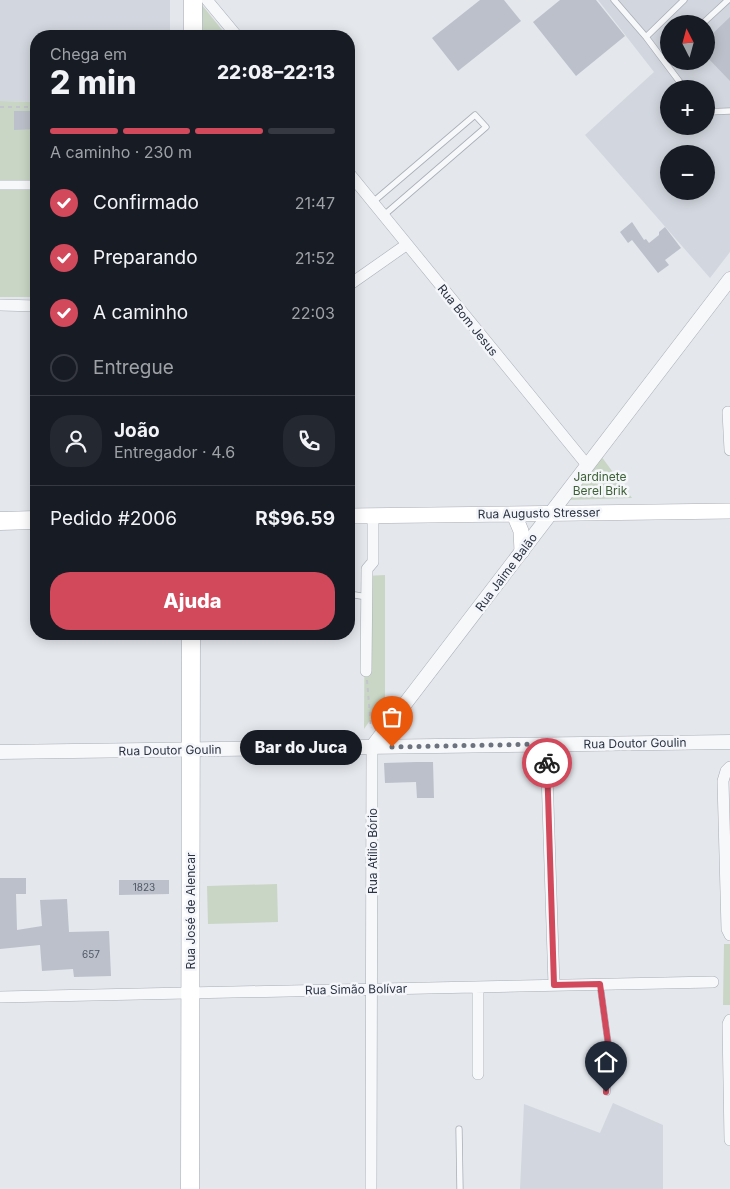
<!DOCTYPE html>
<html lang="pt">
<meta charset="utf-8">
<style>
body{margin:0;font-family:Inter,sans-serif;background:#242831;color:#f1f3f6;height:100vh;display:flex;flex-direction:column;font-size:19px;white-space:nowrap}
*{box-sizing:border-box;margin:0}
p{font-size:16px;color:#9ea1a6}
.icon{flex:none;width:28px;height:28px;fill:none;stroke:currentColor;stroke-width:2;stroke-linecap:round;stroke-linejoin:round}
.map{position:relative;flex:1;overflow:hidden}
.sheet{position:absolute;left:30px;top:30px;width:325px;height:610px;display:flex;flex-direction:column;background:#171b24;border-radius:20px;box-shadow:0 2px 12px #0003}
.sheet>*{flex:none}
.needle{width:32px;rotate:354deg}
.controls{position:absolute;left:660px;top:15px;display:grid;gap:10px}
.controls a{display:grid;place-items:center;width:55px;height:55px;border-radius:50%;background:#171b24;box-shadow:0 2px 12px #0003;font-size:25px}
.pin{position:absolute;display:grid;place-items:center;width:42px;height:42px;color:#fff;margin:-51px -21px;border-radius:50% 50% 50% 0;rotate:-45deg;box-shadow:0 0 5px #0007}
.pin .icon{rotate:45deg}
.courier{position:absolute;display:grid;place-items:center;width:50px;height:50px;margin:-25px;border:4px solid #d1495b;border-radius:50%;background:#fff;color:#222;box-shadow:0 1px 6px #0007}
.bubble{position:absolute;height:35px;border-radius:18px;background:#171b24;box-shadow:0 2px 12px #0003;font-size:16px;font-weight:800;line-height:35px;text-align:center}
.overview em{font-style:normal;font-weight:800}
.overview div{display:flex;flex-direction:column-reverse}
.overview{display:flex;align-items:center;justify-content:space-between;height:85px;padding:0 20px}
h1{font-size:32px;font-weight:800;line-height:38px}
.bar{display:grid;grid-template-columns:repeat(4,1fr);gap:8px 5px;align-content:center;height:60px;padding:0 20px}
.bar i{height:6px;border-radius:4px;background:#363941}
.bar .current{background:#d1495b}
.bar p{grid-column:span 4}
.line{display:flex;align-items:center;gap:12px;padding:0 20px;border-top:1px solid #363941}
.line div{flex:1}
.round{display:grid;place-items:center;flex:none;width:52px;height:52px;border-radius:20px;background:#242831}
ol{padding:0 20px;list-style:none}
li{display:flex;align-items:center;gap:15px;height:55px}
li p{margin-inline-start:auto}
li .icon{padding:5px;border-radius:50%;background:#d1495b;color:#fff;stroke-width:4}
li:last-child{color:#9ea1a6}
li i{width:28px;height:28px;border:2px solid #363941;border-radius:50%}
.action{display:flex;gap:10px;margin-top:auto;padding:10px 20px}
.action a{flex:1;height:58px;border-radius:20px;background:#d1495b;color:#fff;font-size:20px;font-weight:800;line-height:58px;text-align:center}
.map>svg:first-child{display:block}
.built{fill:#d2d6de;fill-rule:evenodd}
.green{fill:#c9d6c5}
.building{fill:#bbc0ca}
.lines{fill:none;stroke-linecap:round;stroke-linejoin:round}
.service-casing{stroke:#a9aeb7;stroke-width:7}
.pedestrian-casing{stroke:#a9aeb7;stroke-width:10}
.minor-casing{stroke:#a9aeb7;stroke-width:12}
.tertiary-casing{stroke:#a9aeb7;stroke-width:15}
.secondary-casing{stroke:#a9aeb7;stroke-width:16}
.primary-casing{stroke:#a3abb8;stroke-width:19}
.path{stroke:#c2c5cb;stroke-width:2;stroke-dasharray:4 4;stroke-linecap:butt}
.service{stroke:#f7f8fa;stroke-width:5.5}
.pedestrian{stroke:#f7f8fa;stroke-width:9}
.minor{stroke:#f7f8fa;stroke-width:11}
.tertiary{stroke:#f7f8fa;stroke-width:14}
.secondary{stroke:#fff;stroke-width:15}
.primary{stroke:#fff;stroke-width:18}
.done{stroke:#6c737f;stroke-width:5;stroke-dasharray:0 9}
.route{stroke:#d1495b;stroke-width:6}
.labels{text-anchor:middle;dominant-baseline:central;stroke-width:5;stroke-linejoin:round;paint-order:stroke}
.number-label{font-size:10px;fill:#4f5766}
.street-label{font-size:12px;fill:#2b3445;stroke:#f4f6f9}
.park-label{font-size:12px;fill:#3f6138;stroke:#f4f6f9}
</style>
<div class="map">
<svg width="730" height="1189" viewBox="0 0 730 1189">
<rect width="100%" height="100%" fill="#e4e7ec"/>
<path class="built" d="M0,0h170v36h-134v66l-36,-1z
M598,0h132v252l-20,26 -125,-143 69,-63zM669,24h37v37h-37zM669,89h37v37h-37zM669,154h37v37h-37z
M613,1103l50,22v64h-143l4,-85 76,29z"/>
<path class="green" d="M202,5l25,31h-24z
M0,101l36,1v195h-36z
M601,456l31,42 -66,2z
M385,575v124l-21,30 1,-153z
M277,884l1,38 -70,2 -1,-38z
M724,944h6v61h-7z"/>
<path class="building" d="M480,0h24l17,21 -63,50 -26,-33z
M560,0h36l29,36 -49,40 -43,-54z
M730,17v64l-24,-25v-16z
M14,111h22v18l-22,1z
M632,222l12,18 2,-1 3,4 10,-8v-3l6,-5 16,21 -16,12 4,5 -11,8 -26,-33 -4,3 -8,-11z
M416,762h17l1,36h-17l-1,-16 -31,1 -1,-20z
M0,878h26v16h-10l1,36 25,-4 -2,-26 27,-1 2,33 40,-1 2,45 -37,1 -1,-8 -31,2 -2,-26 -40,4z
M119,880h50v14l-50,1z"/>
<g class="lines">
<defs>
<path id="service" d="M614,0l32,37 39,52
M702,24l26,-24
M646,37l38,-37
M706,112l24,-1
M373,202l102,-87 11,12 -103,89
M349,594l18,3
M600,984l9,66 -2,42
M459,1129l1,60"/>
<path id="pedestrian" d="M0,185h36"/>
<path id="minor" d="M207,0l30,36
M349,173l238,292
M349,285l57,-40
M0,305l36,1
M728,412l2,38
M366,671l1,-102 6,-7v-46
M546,744l8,241
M730,767l-4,4 -3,10 4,148 3,6
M478,987v87
M0,997l713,-15
M730,1020l-2,4 2,116
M371,1189l1,-442"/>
<path id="tertiary" d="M372,747l358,-468
M0,752l730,-10"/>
<path id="secondary" d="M514,514l7,17 1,20
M349,516l381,-5"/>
<path id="primary" d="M193,36v-36
M0,521l36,-1
M190,1189l1,-555"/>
</defs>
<use href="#service" class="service-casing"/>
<use href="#pedestrian" class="pedestrian-casing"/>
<use href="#minor" class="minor-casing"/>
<use href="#tertiary" class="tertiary-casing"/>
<use href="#secondary" class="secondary-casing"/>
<use href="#primary" class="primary-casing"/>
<path class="path" d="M0,107h36
M367,680l4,48"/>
<use href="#service" class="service"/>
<use href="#pedestrian" class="pedestrian"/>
<use href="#minor" class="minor"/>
<use href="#tertiary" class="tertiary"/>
<use href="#secondary" class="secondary"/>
<use href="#primary" class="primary"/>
</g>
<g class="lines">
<path class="done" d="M392,747l154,-3 1,19"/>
<path class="route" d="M547,763l7,222 46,-1 9,66 -3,42"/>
</g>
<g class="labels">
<g class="number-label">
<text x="144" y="887">1823</text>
<text x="91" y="954">657</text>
</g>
<g class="street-label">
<text transform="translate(468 320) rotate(51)">Rua Bom Jesus</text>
<text transform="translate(539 513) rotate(-1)">Rua Augusto Stresser</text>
<text transform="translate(506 572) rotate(-53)">Rua Jaime Balão</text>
<text transform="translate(635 743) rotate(-1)">Rua Doutor Goulin</text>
<text transform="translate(170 750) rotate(-1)">Rua Doutor Goulin</text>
<text transform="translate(372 851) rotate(-90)">Rua Atílio Bório</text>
<text transform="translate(190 911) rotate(-90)">Rua José de Alencar</text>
<text transform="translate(356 989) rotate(-1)">Rua Simão Bolívar</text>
</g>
<g class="park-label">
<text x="600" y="476">Jardinete<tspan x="600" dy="14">Berel Brik</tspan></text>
</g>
</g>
</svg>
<div class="controls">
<a><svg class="needle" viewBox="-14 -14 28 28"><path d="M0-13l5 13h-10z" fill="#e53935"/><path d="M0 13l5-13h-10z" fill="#9ea1a6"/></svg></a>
<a>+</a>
<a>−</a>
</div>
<div class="pin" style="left:392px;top:747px;background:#ea580c"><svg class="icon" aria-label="bag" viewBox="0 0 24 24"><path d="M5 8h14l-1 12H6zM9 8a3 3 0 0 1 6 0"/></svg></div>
<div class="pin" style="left:606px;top:1092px;background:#1f2937"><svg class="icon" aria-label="home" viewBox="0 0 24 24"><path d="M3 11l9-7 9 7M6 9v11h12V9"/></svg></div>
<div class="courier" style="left:547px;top:763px"><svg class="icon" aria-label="bike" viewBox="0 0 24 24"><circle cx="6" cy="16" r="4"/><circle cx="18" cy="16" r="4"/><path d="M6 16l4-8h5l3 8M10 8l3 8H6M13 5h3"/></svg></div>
<div class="bubble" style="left:240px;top:730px;width:122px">Bar do Juca</div>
<section class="sheet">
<div class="overview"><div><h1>2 min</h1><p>Chega em</p></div><em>22:08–22:13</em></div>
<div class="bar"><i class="current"></i><i class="current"></i><i class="current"></i><i></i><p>A caminho · 230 m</p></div>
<ol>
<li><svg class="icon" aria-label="check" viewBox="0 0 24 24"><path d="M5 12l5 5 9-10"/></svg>Confirmado<p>21:47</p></li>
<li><svg class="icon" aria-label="check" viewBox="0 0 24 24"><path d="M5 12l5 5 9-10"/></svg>Preparando<p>21:52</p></li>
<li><svg class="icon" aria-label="check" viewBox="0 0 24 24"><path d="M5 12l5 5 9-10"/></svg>A caminho<p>22:03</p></li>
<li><i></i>Entregue</li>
</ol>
<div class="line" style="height:90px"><a class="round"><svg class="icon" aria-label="person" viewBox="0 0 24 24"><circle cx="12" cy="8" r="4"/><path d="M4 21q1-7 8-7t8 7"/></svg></a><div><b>João</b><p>Entregador · 4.6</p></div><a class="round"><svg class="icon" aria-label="phone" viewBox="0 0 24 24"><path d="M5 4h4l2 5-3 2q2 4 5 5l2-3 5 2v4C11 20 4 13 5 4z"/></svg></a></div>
<div class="line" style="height:65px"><div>Pedido #2006</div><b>R$96.59</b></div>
<div class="action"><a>Ajuda</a></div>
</section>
</div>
